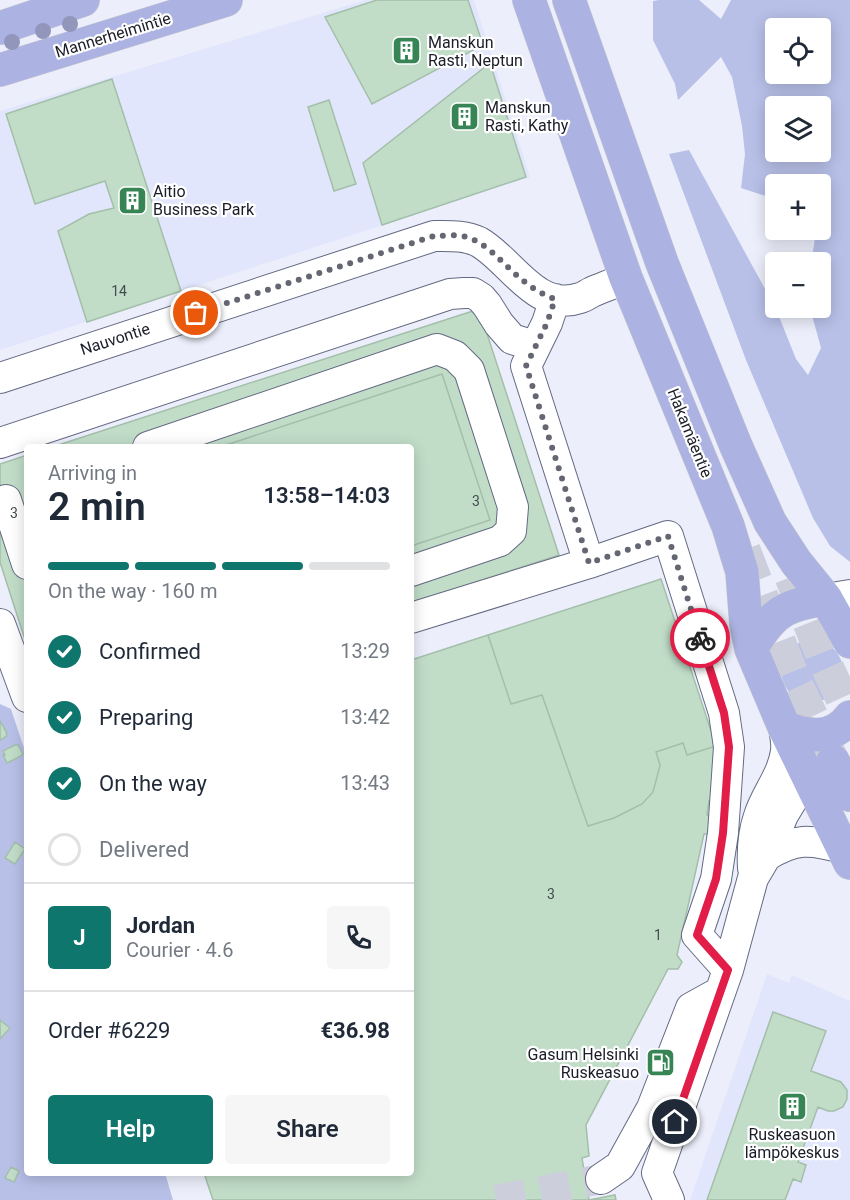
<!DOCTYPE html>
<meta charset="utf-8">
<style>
body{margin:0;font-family:Roboto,sans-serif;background:#f6f6f7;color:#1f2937;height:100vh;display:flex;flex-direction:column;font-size:22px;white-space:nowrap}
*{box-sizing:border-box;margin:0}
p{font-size:20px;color:#747a83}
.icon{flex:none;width:33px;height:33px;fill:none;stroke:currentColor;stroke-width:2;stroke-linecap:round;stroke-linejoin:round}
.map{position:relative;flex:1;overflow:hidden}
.details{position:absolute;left:24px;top:444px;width:390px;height:732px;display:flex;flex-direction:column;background:#fff;border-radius:6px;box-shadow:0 3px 15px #0003}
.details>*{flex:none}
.controls{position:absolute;left:765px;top:18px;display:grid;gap:12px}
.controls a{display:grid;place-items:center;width:66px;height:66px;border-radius:6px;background:#fff;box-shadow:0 3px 15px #0003;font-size:30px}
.pin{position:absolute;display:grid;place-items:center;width:51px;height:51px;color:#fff;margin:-26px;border:3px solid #fff;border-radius:50%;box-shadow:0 2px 6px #0007}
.courier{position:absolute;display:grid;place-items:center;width:60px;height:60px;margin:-30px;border:4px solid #e11d48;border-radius:50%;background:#fff;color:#222;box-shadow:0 2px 8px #0007}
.head em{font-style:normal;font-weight:600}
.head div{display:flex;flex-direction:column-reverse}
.head{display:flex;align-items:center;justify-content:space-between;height:102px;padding:0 24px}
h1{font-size:39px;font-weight:600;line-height:45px}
.bar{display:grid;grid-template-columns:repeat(4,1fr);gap:9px 6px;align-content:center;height:72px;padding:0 24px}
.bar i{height:8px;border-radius:4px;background:#e0e1e3}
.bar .selected{background:#0f766e}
.bar p{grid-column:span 4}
.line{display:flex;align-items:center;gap:15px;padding:0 24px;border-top:2px solid #e0e1e3}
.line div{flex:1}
.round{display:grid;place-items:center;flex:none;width:63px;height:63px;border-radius:6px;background:#f6f6f7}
ol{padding:0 24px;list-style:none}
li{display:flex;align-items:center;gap:18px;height:66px}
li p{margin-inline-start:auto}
li .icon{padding:6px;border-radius:50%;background:#0f766e;color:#fff;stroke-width:4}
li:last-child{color:#747a83}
li i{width:33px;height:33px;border:3px solid #e0e1e3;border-radius:50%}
.primary-button{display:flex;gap:12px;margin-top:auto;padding:12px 24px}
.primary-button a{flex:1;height:69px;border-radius:6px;background:#0f766e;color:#fff;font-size:24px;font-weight:600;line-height:69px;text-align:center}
.primary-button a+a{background:#f6f6f7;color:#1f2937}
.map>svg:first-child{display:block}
.built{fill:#e1e6fc}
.green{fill:#b8c0e8;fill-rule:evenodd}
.building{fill:#c1ddc8;stroke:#a3bfaa;stroke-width:1.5}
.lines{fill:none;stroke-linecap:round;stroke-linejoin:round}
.minor-tunnel{stroke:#cccfdb;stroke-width:30;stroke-dasharray:30 15;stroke-linecap:butt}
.major-tunnel{stroke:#cccfdb;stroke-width:33;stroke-dasharray:33 16;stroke-linecap:butt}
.minor-casing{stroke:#646983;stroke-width:32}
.major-casing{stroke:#cdcdcf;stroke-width:34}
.minor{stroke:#fff;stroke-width:30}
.major{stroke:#acb2e1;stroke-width:33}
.tree{fill:#9196ba}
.done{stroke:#646671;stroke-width:6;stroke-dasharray:0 10.8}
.route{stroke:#e11d48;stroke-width:8}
.labels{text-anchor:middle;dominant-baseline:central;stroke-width:4.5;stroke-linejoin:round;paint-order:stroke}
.number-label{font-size:14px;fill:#444c4f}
.street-label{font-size:16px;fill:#1a1c27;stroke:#fff}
.poi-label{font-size:16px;fill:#1a1c27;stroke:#fff;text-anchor:start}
</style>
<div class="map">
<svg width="850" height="1200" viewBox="0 0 850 1200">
<rect width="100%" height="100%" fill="#eceffb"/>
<path class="built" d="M365,0h109l56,177 -530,173v-239z
M767,974l22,9 3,-8 58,26v199h-160z"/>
<path class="green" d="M659,0h40l22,19 10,-19h119v562l-20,-16 -17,-28 -67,-158 -77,-206 20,-4 87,159 20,50 12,16 13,-27 -11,-40h10v-46h-9l5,-29 -1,-3h5v-46h-44l-1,15 -34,-11 4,-34 -3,-28 -10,-49 -11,-20 -43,43 -3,-16 -22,-44v-39zM776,28h44v46h-44zM776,106h44v46h-44z
M781 671a31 31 0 1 1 62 0a31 31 0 1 1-62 0Z
M0,704l11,5 16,48v416h138l8,27h-173z"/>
<path class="building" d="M377,0h91l15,45 -111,59 -47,-87z
M490,63l36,114 -144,48 -19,-62z
M112,79l69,212 -94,31 -29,-91 31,-17 25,-6 -9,-27 -70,23 -29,-90z
M329,100l27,84 -22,7 -26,-84z
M479,309l80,246 -148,48v-156h-359z
M442,374l48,146 -79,26v-99h-191z
M27,455v191l-27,-84v-98z
M661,579l55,167 -29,9 -4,-12 -27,9 4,13 -3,12 -4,15 -11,12 -28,14 -26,8 -46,-131 -31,9 -23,-69z
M488,635l23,69 31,-9 46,131 26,-8 28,-14 11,-12 4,-15 3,-12 -4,-13 27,-9 4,12 29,-9 -2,56 -5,-1 -2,14 5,1 -3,18h-5l-27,121 5,7 -4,7h-10l-82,156 3,31 -7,2 7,42h-376l-9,-27h207v-513z
M0,721l7,12 -1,1 1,2 -7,4z
M15,745h3l5,9 -2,2 -14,7 -4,-8h2l-2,-4z
M15,842l10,7 -10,15 -10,-6z
M773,1012l53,19 -15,40 30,11 6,8v9l-4,8 -9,4h-6l-10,-4 -20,55 8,3 -5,17 -8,-3 -8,21h-78z
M0,1020l10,8 -10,11z
M11,1167l8,4 -5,11 -9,-4z
M615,1195l1,5h-29h2z"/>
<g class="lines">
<path class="minor-tunnel" d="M496,1200l105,-21"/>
<path class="major-tunnel" d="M744,550l49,127 39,82
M791,577l33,83 26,56"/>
<defs>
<path id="minor" d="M0,378l434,-142c15,0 31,-1 45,6 32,18 57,71 101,56 4,-1 8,-4 12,-6 12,-5 23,-9 34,-14
M0,443l450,-149 14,-1h9l8,5 6,7 12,19 13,15 23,7
M148,447l289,-98 18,7 14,14 44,137 -2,24 -11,10 -89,30
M6,500l21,64
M589,563l79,-27 56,177 5,34 -6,86 -7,46 -19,56 31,35
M826,599l24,-4
M411,618l178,-55 -63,-197 21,-43 8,-24
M0,624l27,73
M766,856c29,-18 44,-17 76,-8
M753,868c-1,-18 0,-35 6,-52 7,-22 24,-41 27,-65 1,-8 -1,-16 -2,-24
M657,1173l71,-203 25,-92 13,-22 17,-41 24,-40
M657,1173l12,27
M601,1179l19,-13 32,-58 39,-100 29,-16"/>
<path id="major" d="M529,0l97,278 102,248 14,46 4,52 5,25 33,78 66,136
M569,0l93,263 74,183 34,76 26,40 30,37 24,43
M0,28l83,-28
M0,70l226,-70
M751,649c21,-36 33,-44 75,-50
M784,727c24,10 49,13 66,-10
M833,761l17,34"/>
</defs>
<use href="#minor" class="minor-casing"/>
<use href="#major" class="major-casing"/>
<use href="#minor" class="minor"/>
<use href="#major" class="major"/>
</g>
<g class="tree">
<circle cx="70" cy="24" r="8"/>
<circle cx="43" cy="31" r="8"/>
<circle cx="12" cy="42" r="8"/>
</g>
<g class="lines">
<path class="done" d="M196,313l238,-77c10,0 22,-2 33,1 18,6 31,21 45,34 13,12 26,22 43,28l-8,24 -21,43 63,197 79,-27 32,102"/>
<path class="route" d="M675,1122l53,-152 -31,-35 19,-56 7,-46 6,-86 -5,-34 -24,-75"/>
</g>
<defs>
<symbol id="building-square" viewBox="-11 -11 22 22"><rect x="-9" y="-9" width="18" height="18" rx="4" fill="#378454" stroke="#fff"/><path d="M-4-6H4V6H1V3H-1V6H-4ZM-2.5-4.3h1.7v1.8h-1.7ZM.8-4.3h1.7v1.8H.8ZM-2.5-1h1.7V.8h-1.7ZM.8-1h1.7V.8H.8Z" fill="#fff"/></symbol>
<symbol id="fuel-square" viewBox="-11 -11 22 22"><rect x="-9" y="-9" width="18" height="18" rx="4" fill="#378454" stroke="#fff"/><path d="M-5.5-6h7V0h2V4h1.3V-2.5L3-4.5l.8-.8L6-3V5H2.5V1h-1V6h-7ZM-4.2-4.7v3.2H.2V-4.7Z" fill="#fff"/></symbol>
</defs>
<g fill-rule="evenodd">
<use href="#building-square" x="390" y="34" width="33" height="33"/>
<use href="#building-square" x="448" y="100" width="33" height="33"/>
<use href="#building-square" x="116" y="184" width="33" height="33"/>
<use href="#fuel-square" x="644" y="1046" width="33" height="33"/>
<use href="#building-square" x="776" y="1090" width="33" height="33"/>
</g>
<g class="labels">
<g class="number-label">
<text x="119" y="291">14</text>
<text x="476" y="501">3</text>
<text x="14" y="513">3</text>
<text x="551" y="894">3</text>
<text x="658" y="935">1</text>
</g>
<g class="street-label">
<text transform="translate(113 35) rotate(-17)">Mannerheimintie</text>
<text transform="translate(115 339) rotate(-18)">Nauvontie</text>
<text transform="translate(690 433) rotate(68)">Hakamäentie</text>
</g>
<g class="poi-label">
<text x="428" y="42">Manskun<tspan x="428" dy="18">Rasti, Neptun</tspan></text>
<text x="485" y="107">Manskun<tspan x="485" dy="18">Rasti, Kathy</tspan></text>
<text x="153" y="191">Aitio<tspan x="153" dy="18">Business Park</tspan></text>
<text x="639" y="1054" text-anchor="end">Gasum Helsinki<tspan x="639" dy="18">Ruskeasuo</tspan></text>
<text x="792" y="1134" text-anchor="middle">Ruskeasuon<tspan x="792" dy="18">lämpökeskus</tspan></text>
</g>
</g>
</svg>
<div class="controls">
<a><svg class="icon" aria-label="locate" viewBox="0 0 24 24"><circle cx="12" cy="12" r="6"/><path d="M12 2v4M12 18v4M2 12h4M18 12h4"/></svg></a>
<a><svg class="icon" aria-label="layers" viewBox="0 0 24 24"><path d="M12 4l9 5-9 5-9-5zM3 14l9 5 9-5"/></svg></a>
<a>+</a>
<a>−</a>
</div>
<div class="pin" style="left:196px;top:313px;background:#ea580c"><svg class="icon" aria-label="bag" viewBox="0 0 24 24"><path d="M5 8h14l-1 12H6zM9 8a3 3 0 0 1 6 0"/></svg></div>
<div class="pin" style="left:675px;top:1122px;background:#1f2937"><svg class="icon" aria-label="home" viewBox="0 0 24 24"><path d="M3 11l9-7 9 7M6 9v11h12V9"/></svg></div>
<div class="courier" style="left:700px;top:638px"><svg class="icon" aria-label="bike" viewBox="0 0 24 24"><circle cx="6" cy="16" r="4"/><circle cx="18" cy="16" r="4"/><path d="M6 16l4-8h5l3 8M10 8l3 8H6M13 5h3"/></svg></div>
<section class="details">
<div class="head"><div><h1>2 min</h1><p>Arriving in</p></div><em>13:58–14:03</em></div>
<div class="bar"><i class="selected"></i><i class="selected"></i><i class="selected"></i><i></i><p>On the way · 160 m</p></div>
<ol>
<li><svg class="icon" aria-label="check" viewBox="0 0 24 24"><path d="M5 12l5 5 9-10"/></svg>Confirmed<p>13:29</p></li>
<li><svg class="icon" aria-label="check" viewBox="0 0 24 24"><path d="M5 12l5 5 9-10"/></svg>Preparing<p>13:42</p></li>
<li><svg class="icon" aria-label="check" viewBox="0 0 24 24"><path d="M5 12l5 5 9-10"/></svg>On the way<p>13:43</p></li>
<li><i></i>Delivered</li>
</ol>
<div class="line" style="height:108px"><b class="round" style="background:#0f766e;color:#fff">J</b><div><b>Jordan</b><p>Courier · 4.6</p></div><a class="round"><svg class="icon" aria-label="phone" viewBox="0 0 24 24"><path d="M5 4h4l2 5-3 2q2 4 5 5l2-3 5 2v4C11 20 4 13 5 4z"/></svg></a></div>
<div class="line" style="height:78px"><div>Order #6229</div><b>€36.98</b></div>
<div class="primary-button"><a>Help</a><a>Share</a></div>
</section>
</div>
